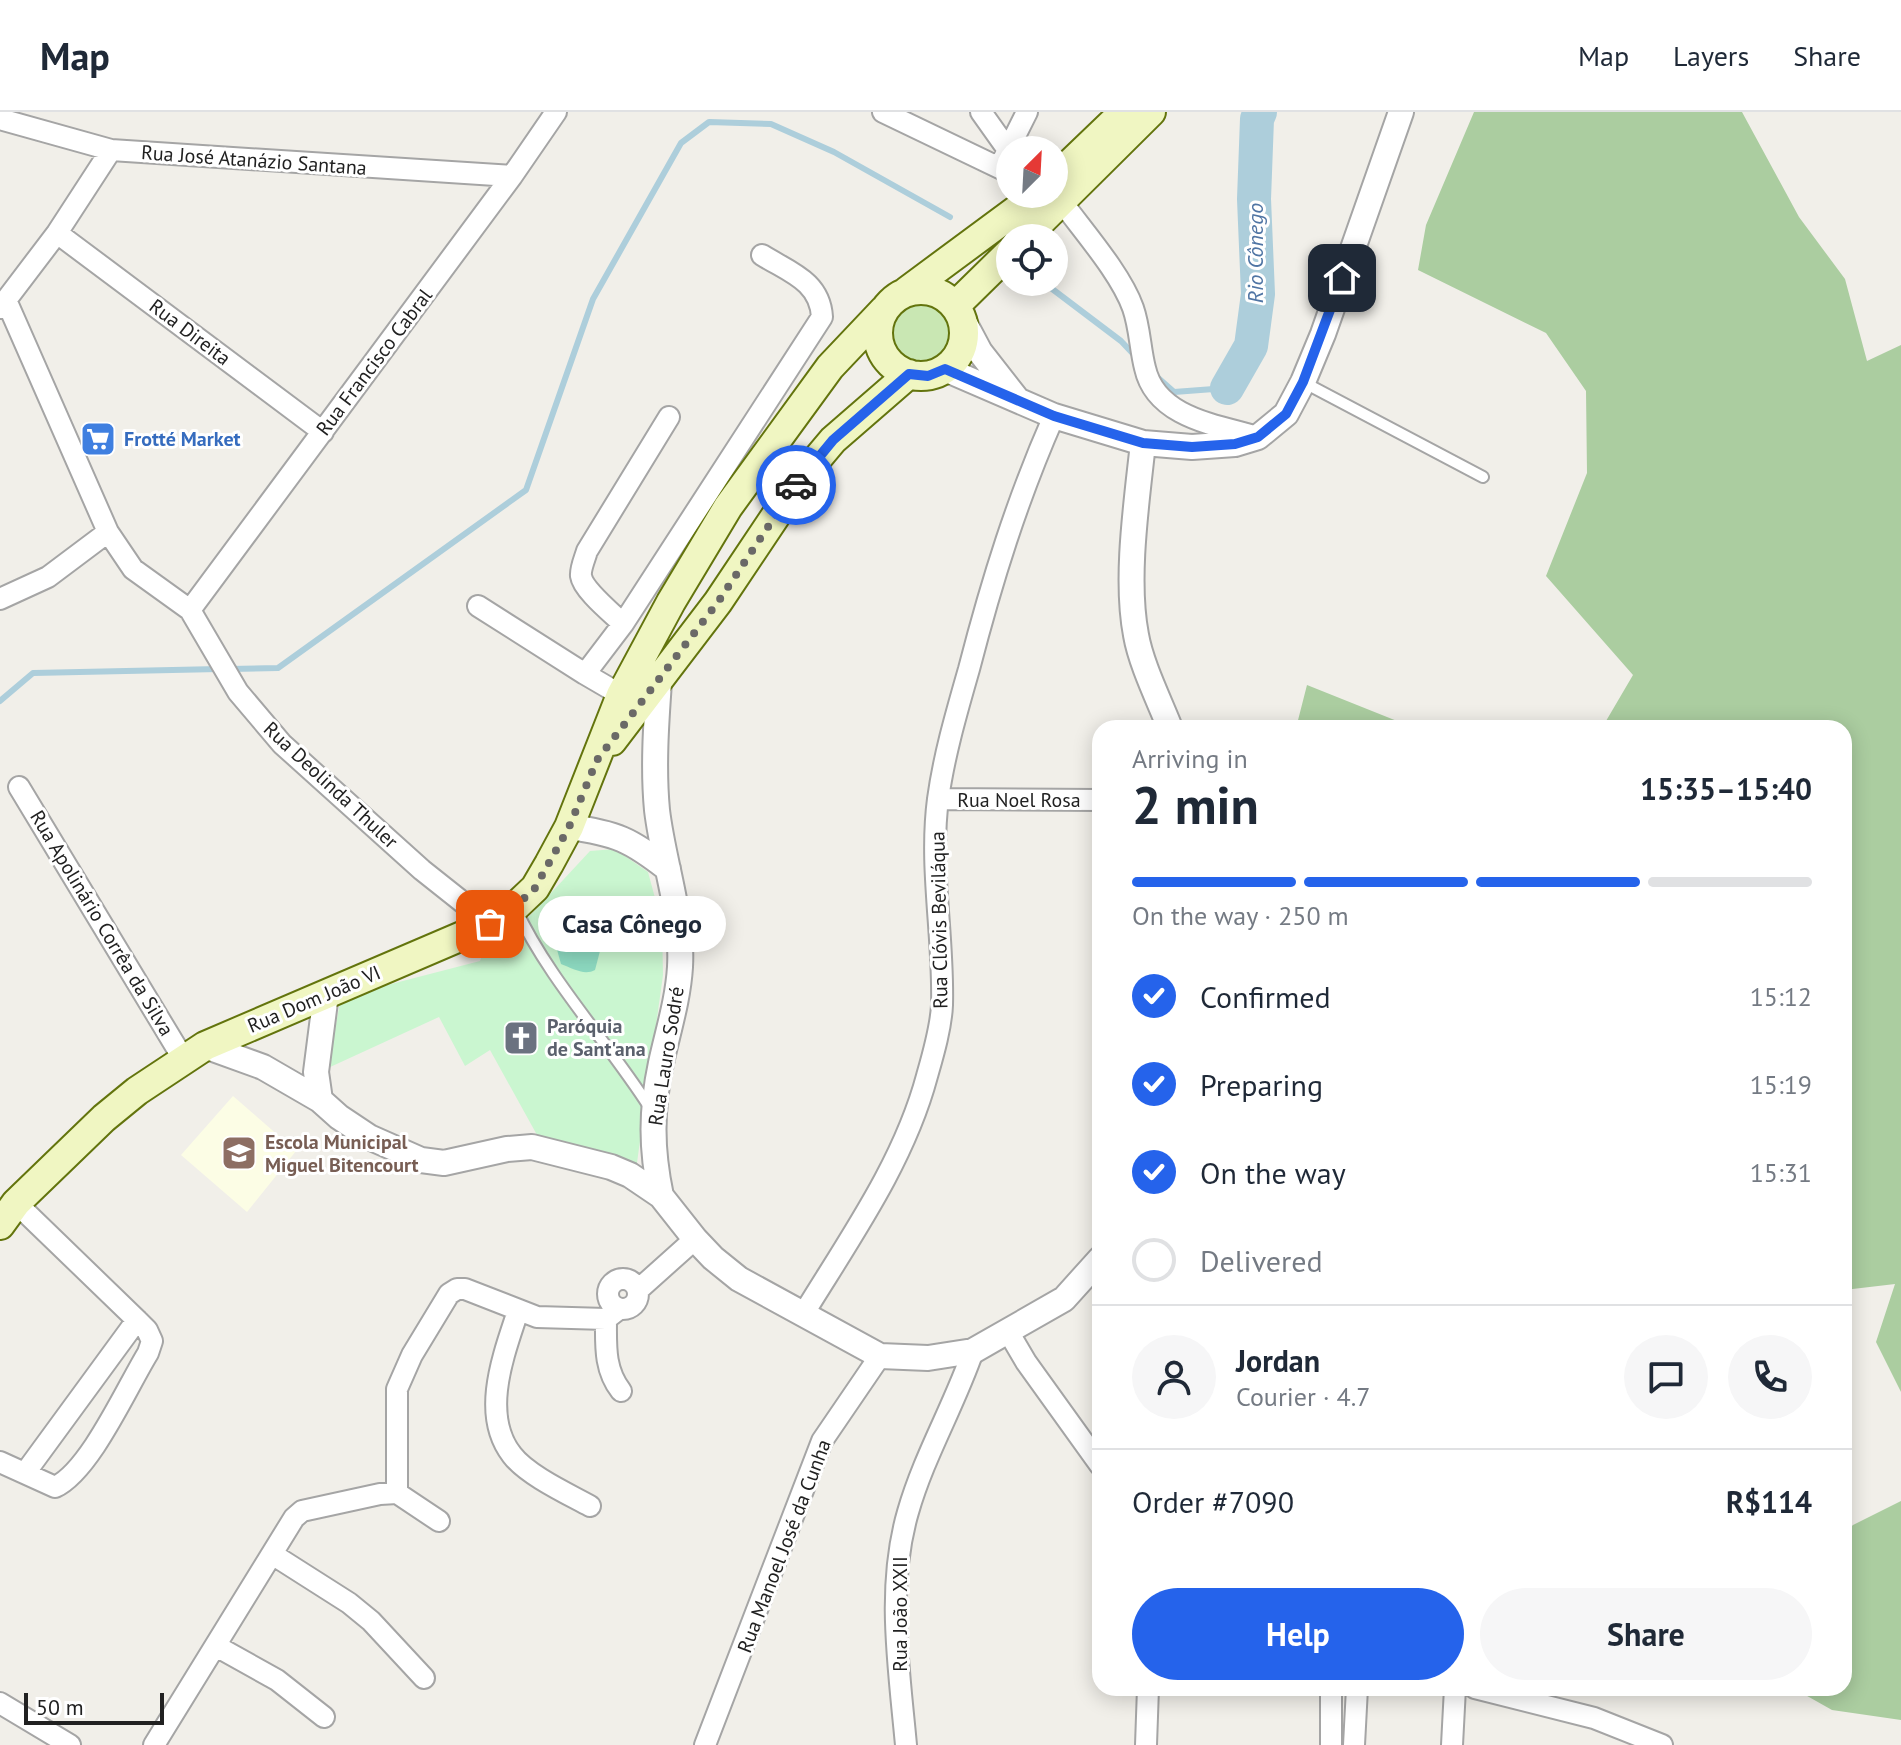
<!DOCTYPE html>
<meta charset="utf-8">
<style>
body{margin:0;font-family:"PT Sans",sans-serif;background:#f6f6f7;color:#1f2937;height:100vh;display:flex;flex-direction:column;font-size:30px;white-space:nowrap}
*{box-sizing:border-box;margin:0}
p{font-size:26px;color:#747a83}
.icon{flex:none;width:44px;height:44px;fill:none;stroke:currentColor;stroke-width:2;stroke-linecap:round;stroke-linejoin:round}
.map{position:relative;flex:1;overflow:hidden}
.sheet{position:absolute;left:1092px;top:608px;width:760px;height:976px;display:flex;flex-direction:column;background:#fff;border-radius:24px;box-shadow:0 4px 20px #0003}
.sheet>*{flex:none}
.needle{width:52px;rotate:24deg}
.tools{position:absolute;left:996px;top:24px;display:grid;gap:16px}
.tools a{display:grid;place-items:center;width:72px;height:72px;border-radius:50%;background:#fff;box-shadow:0 4px 20px #0003;font-size:40px}
.scale{position:absolute;left:24px;bottom:20px;width:140px;box-sizing:border-box;padding-left:8px;border:4px solid #212121;border-top:0;font-size:22px;line-height:28px;white-space:nowrap;color:#212121;-webkit-text-stroke:6px #fff;paint-order:stroke}
.pin{position:absolute;display:grid;place-items:center;width:68px;height:68px;color:#fff;margin:-34px;border-radius:16px;box-shadow:0 4px 12px #0006}
.courier{position:absolute;display:grid;place-items:center;width:80px;height:80px;margin:-40px;border:6px solid #2563eb;border-radius:50%;background:#fff;color:#222;box-shadow:0 2px 10px #0007}
.bubble{position:absolute;height:56px;border-radius:28px;background:#fff;box-shadow:0 4px 20px #0003;font-size:26px;font-weight:700;line-height:56px;text-align:center}
.headline em{font-style:normal;font-weight:700}
.headline div{display:flex;flex-direction:column-reverse}
.headline{display:flex;align-items:center;justify-content:space-between;height:136px;padding:0 40px}
h1{font-size:52px;font-weight:700;line-height:60px}
.bar{display:grid;grid-template-columns:repeat(4,1fr);gap:12px 8px;align-content:center;height:96px;padding:0 40px}
.bar i{height:10px;border-radius:6px;background:#e0e1e3}
.bar .current{background:#2563eb}
.bar p{grid-column:span 4}
.line{display:flex;align-items:center;gap:20px;padding:0 40px;border-top:2px solid #e0e1e3}
.line div{flex:1}
.round{display:grid;place-items:center;flex:none;width:84px;height:84px;border-radius:42px;background:#f6f6f7}
ol{padding:0 40px;list-style:none}
li{display:flex;align-items:center;gap:24px;height:88px}
li p{margin-inline-start:auto}
li .icon{padding:8px;border-radius:50%;background:#2563eb;color:#fff;stroke-width:4}
li:last-child{color:#747a83}
li i{width:44px;height:44px;border:4px solid #e0e1e3;border-radius:50%}
.primary-button{display:flex;gap:16px;margin-top:auto;padding:16px 40px}
.primary-button a{flex:1;height:92px;border-radius:48px;background:#2563eb;color:#fff;font-size:32px;font-weight:700;line-height:92px;text-align:center}
.primary-button a+a{background:#f6f6f7;color:#1f2937}
header{display:flex;align-items:center;gap:48px;box-sizing:border-box;height:112px;padding:0 40px;background:#fff;border-bottom:2px solid #e0e1e3}
header strong{font-size:38px}
nav{display:flex;gap:44px;margin-inline-start:auto;font-size:28px}
.map>svg:first-child{display:block}
.education{fill:#fcfde5}
.grass{fill:#c9e7b3}
.forest{fill:#abcda0}
.park{fill:#caf6d0}
.pitch{fill:#8ddac1}
.lines{fill:none;stroke-linecap:round;stroke-linejoin:round}
.stream{stroke:#adcedb;stroke-width:6}
.river{stroke:#adcedb;stroke-width:34}
.service-casing{stroke:#a5a5a5;stroke-width:14}
.minor-casing{stroke:#a5a5a5;stroke-width:24}
.tertiary-casing{stroke:#a5a5a5;stroke-width:28}
.secondary-casing{stroke:#63740d;stroke-width:32}
.service{stroke:#fff;stroke-width:10}
.minor{stroke:#fff;stroke-width:20}
.tertiary{stroke:#fff;stroke-width:24}
.secondary{stroke:#f0f6c2;stroke-width:28}
.done{stroke:#6a6967;stroke-width:8;stroke-dasharray:0 14.4}
.route{stroke:#2563eb;stroke-width:10}
.labels{text-anchor:middle;dominant-baseline:central;stroke-width:6;stroke-linejoin:round;paint-order:stroke}
.street-label{font-size:20px;fill:#212121;stroke:#fff}
.shop-label{font-size:20px;font-weight:bold;fill:#366cbe;stroke:#fff;text-anchor:start}
.worship-label{font-size:20px;font-weight:bold;fill:#5b616d;stroke:#fff;text-anchor:start}
.education-label{font-size:20px;font-weight:bold;fill:#785e54;stroke:#fff;text-anchor:start}
.water-label{font-size:22px;font-style:italic;fill:#5075a4;stroke:#fff}
</style>
<header>
<strong>Map</strong>
<nav><a>Map</a><a>Layers</a><a>Share</a></nav>
</header>
<div class="map">
<svg width="1901" height="1633" viewBox="0 0 1901 1633">
<rect width="100%" height="100%" fill="#f1efe9"/>
<path class="education" d="M233,984l63,55 -49,61 -66,-57z"/>
<path class="grass" d="M892 221a29 29 0 1 1 58 0a29 29 0 1 1-58 0Z"/>
<path class="forest" d="M1474,0h268l57,105 46,62 22,82 34,-16v1047l-25,-50 19,-58 -51,6v-562h-548l11,-43 90,36 76,3 133,-3 27,-46 -87,-99 41,-103 -1,-82 -40,-58 -128,-63 8,-45z
M1901,1389v219l-69,-10 -39,-22h51v-155l9,-8z"/>
<path class="park" d="M615,737l33,23 14,52 1,51 -27,195 -94,-26 -52,-94 -25,16 -26,-49 -111,51 13,-71 139,-36 8,-21 36,-18 66,-71z"/>
<path class="pitch" d="M586,788l18,21 -9,20 5,10 -5,19c-11,6 -23,-2 -34,-6l-5,-18 3,-6h21v-5l-12,1 -5,-23z"/>
<g class="lines">
<path class="stream" d="M1043,170l78,59 16,17
M1156,264l18,16 53,-4
M230,557l48,-1 248,-178 67,-191 88,-156 28,-21 62,2 63,28 116,65
M0,589l33,-28 186,-4"/>
<path class="river" d="M1227,276l24,-42 7,-52 -4,-95 3,-80 3,-7"/>
<defs>
<path id="service" d="M1303,270l180,95
M516,797c33,71 92,133 134,199"/>
<path id="minor" d="M883,0l127,61
M981,0l27,38
M0,7l111,31 401,26
M1000,54l27,-54
M1062,90c22,30 59,72 71,106 7,20 7,41 12,60 11,50 72,57 113,69
M57,121l266,199
M6,188l102,232 25,37 57,41 48,82 44,52 140,126 68,54
M0,196l57,-75 54,-83
M0,487l48,-22 60,-45
M478,494l107,68 36,21
M190,498l322,-434 44,-64
M623,512c-10,-10 -40,-34 -42,-48 -1,-7 4,-18 6,-25l82,-134
M585,562l38,-50 199,-307c-2,-36 -33,-45 -60,-62
M19,675l165,273
M938,687l162,1
M608 1182a15 15 0 1 1 30 0a15 15 0 1 1-30 0Z
M638,1178l57,-51
M518,1199c-14,43 -38,103 -6,144 15,20 56,39 78,51
M804,1201c46,-75 100,-151 123,-237 6,-21 14,-48 15,-71 2,-68 -13,-138 -4,-206 6,-44 19,-88 31,-130 23,-89 48,-169 85,-253
M606,1207c0,26 -2,50 15,72
M1009,1221l17,29 74,103
M0,1350l55,25c35,-16 72,-100 93,-134l4,-12 -5,-11 -10,-10 -121,-117
M25,1361l112,-153
M397,1381v-104l15,-34 37,-61 8,-5h8l72,28 69,2 13,-10
M272,1442l77,49 22,18 53,57
M216,1534l61,34 47,37
M1331,1576v57
M1475,1576l119,30 68,27
M0,1591l70,42
M154,1633l140,-227 8,-7 78,-17 17,-1 42,28
M705,1633l117,-304 58,-85
M906,1633c-7,-77 -20,-158 2,-233 16,-56 46,-106 65,-161
M1146,1633l2,-57
M1354,1633l3,-57
M1452,1633l3,-57"/>
<path id="tertiary" d="M963,208l17,32 36,46
M945,257l109,47 89,27 49,4 43,-3 23,-7 28,-23 17,-32 20,-48 78,-222
M1143,331c-6,57 -18,135 -7,192 5,29 23,65 34,93
M659,570c-3,42 -6,86 -2,128 6,52 26,104 23,157 -2,33 -12,64 -19,96 -10,47 -10,86 0,133
M569,715c47,6 62,13 99,42
M326,882l-10,78 4,28 19,17 30,20 52,23 23,3 63,-14 25,-2 79,20 19,8 31,21 34,43 18,19 26,21 141,77 48,2 45,-7 91,-52 36,-40
M205,934l58,21 57,33"/>
<path id="secondary" d="M1054,67l70,-67
M1024,126l127,-126
M878 221a43 43 0 1 1 86 0a43 43 0 1 1-86 0Z
M907,179l131,-97
M955,194l55,-54
M612,629l106,-139 83,-124 32,-38 76,-66
M0,1113l16,-22 88,-85 33,-27 68,-45 285,-122 25,-17 20,-19 14,-24 20,-37 52,-132 50,-93 57,-95 102,-140 54,-57"/>
</defs>
<use href="#service" class="service-casing"/>
<use href="#minor" class="minor-casing"/>
<use href="#tertiary" class="tertiary-casing"/>
<use href="#secondary" class="secondary-casing"/>
<use href="#service" class="service"/>
<use href="#minor" class="minor"/>
<use href="#tertiary" class="tertiary"/>
<use href="#secondary" class="secondary"/>
</g>
<g class="lines">
<path class="done" d="M490,812l25,-17 20,-19 34,-61 28,-67 121,-158 78,-117"/>
<path class="route" d="M796,373l37,-45 76,-66 19,2 17,-7 109,47 89,27 49,4 43,-3 23,-7 28,-23 17,-32 39,-104"/>
</g>
<defs>
<symbol id="supermarket-square" viewBox="-11 -11 22 22"><rect x="-9" y="-9" width="18" height="18" rx="4" fill="#3f7fe0" stroke="#fff"/><path d="M-6-5.5h2.5l.6 2H6L4.5 2H-2.5L-4.4-4H-6ZM-1.5 3.2a1.3 1.3 0 1 0 .1 0ZM3 3.2a1.3 1.3 0 1 0 .1 0Z" fill="#fff"/></symbol>
<symbol id="church-square" viewBox="-11 -11 22 22"><rect x="-9" y="-9" width="18" height="18" rx="4" fill="#6b7280" stroke="#fff"/><path d="M-1.2-6h2.4v3.5h3.3v2.4h-3.3V6h-2.4V-.1h-3.3v-2.4h3.3Z" fill="#fff"/></symbol>
<symbol id="school-square" viewBox="-11 -11 22 22"><rect x="-9" y="-9" width="18" height="18" rx="4" fill="#8d6e63" stroke="#fff"/><path d="M0-5L7-2L0 1L-7-2ZM-4 1L0 2.5L4 1V4Q0 6-4 4Z" fill="#fff"/></symbol>
</defs>
<g fill-rule="evenodd">
<use href="#supermarket-square" x="78" y="307" width="40" height="40"/>
<use href="#church-square" x="501" y="906" width="40" height="40"/>
<use href="#school-square" x="219" y="1021" width="40" height="40"/>
</g>
<g class="labels">
<g class="street-label">
<text transform="translate(254 48) rotate(4)">Rua José Atanázio Santana</text>
<text transform="translate(190 220) rotate(37)">Rua Direita</text>
<text transform="translate(374 250) rotate(-53)">Rua Francisco Cabral</text>
<text transform="translate(331 673) rotate(43)">Rua Deolinda Thuler</text>
<text x="1019" y="688">Rua Noel Rosa</text>
<text transform="translate(939 808) rotate(-91)">Rua Clóvis Beviláqua</text>
<text transform="translate(102 811) rotate(59)">Rua Apolinário Corrêa da Silva</text>
<text transform="translate(314 887) rotate(-23)">Rua Dom João VI</text>
<text transform="translate(666 944) rotate(-81)">Rua Lauro Sodré</text>
<text transform="translate(784 1434) rotate(-69)">Rua Manoel José da Cunha</text>
<text transform="translate(900 1502) rotate(-90)">Rua João XXII</text>
</g>
<g class="shop-label">
<text x="124" y="327">Frotté Market</text>
</g>
<g class="worship-label">
<text x="547" y="914">Paróquia<tspan x="547" dy="23">de Sant'ana</tspan></text>
</g>
<g class="education-label">
<text x="265" y="1030">Escola Municipal<tspan x="265" dy="23">Miguel Bitencourt</tspan></text>
</g>
<g class="water-label">
<text transform="translate(1255 141) rotate(-90)">Rio Cônego</text>
</g>
</g>
</svg>
<div class="tools">
<a><svg class="needle" viewBox="-14 -14 28 28"><path d="M0-13l5 13h-10z" fill="#e53935"/><path d="M0 13l5-13h-10z" fill="#747a83"/></svg></a>
<a><svg class="icon" aria-label="locate" viewBox="0 0 24 24"><circle cx="12" cy="12" r="6"/><path d="M12 2v4M12 18v4M2 12h4M18 12h4"/></svg></a>
</div>
<div class="scale">50 m</div>
<div class="pin" style="left:490px;top:812px;background:#ea580c"><svg class="icon" aria-label="bag" viewBox="0 0 24 24"><path d="M5 8h14l-1 12H6zM9 8a3 3 0 0 1 6 0"/></svg></div>
<div class="pin" style="left:1342px;top:166px;background:#1f2937"><svg class="icon" aria-label="home" viewBox="0 0 24 24"><path d="M3 11l9-7 9 7M6 9v11h12V9"/></svg></div>
<div class="courier" style="left:796px;top:373px"><svg class="icon" aria-label="car" viewBox="0 0 24 24"><path d="M5 17H2v-5l4-1 3-4h7l3 4 3 1v5h-3M9 17h6M6 11h13"/><circle cx="7" cy="17" r="2"/><circle cx="17" cy="17" r="2"/></svg></div>
<div class="bubble" style="left:538px;top:784px;width:188px">Casa Cônego</div>
<section class="sheet">
<div class="headline"><div><h1>2 min</h1><p>Arriving in</p></div><em>15:35–15:40</em></div>
<div class="bar"><i class="current"></i><i class="current"></i><i class="current"></i><i></i><p>On the way · 250 m</p></div>
<ol>
<li><svg class="icon" aria-label="check" viewBox="0 0 24 24"><path d="M5 12l5 5 9-10"/></svg>Confirmed<p>15:12</p></li>
<li><svg class="icon" aria-label="check" viewBox="0 0 24 24"><path d="M5 12l5 5 9-10"/></svg>Preparing<p>15:19</p></li>
<li><svg class="icon" aria-label="check" viewBox="0 0 24 24"><path d="M5 12l5 5 9-10"/></svg>On the way<p>15:31</p></li>
<li><i></i>Delivered</li>
</ol>
<div class="line" style="height:144px"><a class="round"><svg class="icon" aria-label="person" viewBox="0 0 24 24"><circle cx="12" cy="8" r="4"/><path d="M4 21q1-7 8-7t8 7"/></svg></a><div><b>Jordan</b><p>Courier · 4.7</p></div><a class="round"><svg class="icon" aria-label="chat" viewBox="0 0 24 24"><path d="M4 5h16v11H9l-5 4z"/></svg></a><a class="round"><svg class="icon" aria-label="phone" viewBox="0 0 24 24"><path d="M5 4h4l2 5-3 2q2 4 5 5l2-3 5 2v4C11 20 4 13 5 4z"/></svg></a></div>
<div class="line" style="height:104px"><div>Order #7090</div><b>R$114</b></div>
<div class="primary-button"><a>Help</a><a>Share</a></div>
</section>
</div>
